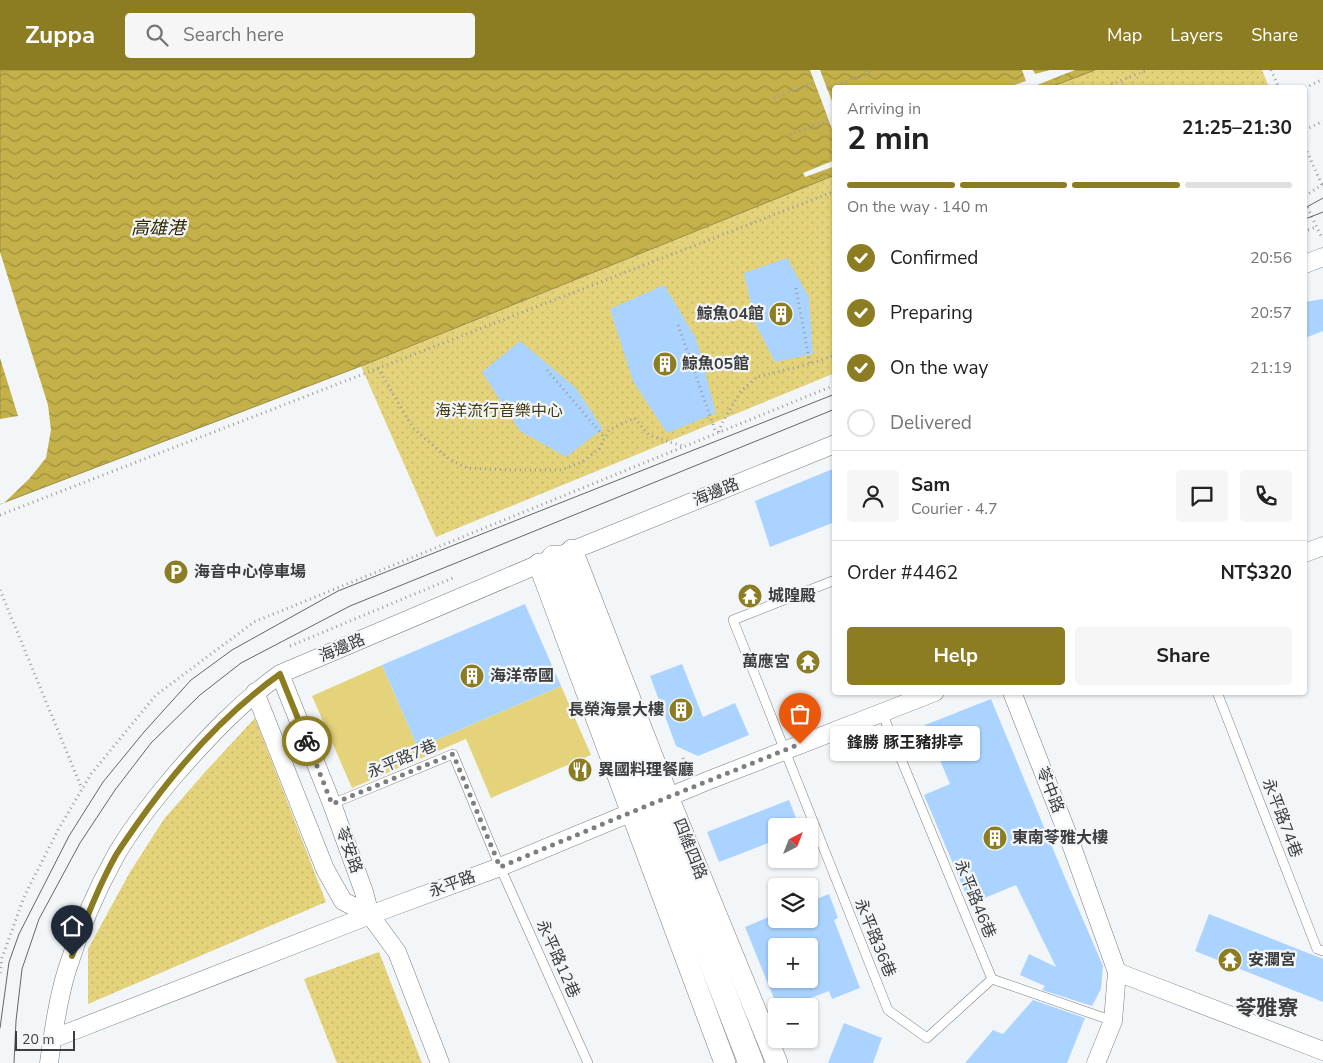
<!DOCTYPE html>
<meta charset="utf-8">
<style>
body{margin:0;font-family:"Nunito Sans","Noto Sans TC",sans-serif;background:#f6f6f6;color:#222;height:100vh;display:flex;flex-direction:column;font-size:19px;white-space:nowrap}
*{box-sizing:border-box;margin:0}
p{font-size:16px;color:#767676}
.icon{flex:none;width:28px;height:28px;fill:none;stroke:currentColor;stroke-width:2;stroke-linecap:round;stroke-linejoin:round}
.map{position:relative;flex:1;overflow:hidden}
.sheet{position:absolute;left:832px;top:15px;width:475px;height:610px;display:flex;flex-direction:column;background:#fff;border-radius:5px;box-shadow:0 1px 4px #0004}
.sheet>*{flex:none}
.needle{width:32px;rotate:42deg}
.fabs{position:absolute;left:768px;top:748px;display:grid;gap:10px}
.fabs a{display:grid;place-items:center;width:50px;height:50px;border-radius:5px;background:#fff;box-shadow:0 1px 4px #0004;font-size:25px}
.scale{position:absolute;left:15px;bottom:12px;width:60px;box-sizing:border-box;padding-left:5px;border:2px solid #3c3d3e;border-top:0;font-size:14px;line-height:18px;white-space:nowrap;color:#3c3d3e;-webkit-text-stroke:4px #f3f6f9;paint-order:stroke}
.pin{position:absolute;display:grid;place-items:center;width:42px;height:42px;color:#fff;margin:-51px -21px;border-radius:50% 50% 50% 0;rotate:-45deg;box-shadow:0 0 5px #0007}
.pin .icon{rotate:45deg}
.courier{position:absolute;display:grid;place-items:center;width:50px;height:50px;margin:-25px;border:4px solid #8c7c22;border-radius:50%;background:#fff;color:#222;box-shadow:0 1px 6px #0007}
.bubble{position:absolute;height:35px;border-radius:5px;background:#fff;box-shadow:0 1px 4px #0004;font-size:16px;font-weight:700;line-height:35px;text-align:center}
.summary em{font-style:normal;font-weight:700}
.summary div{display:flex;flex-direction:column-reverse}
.summary{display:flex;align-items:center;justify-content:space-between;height:85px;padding:0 15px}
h1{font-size:32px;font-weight:700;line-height:38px}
.bar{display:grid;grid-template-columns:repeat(4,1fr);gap:8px 5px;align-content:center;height:60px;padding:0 15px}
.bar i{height:6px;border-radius:4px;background:#e0e0e0}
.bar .on{background:#8c7c22}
.bar p{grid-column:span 4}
.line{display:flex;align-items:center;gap:12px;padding:0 15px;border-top:1px solid #e0e0e0}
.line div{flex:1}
.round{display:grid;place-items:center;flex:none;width:52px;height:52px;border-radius:5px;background:#f6f6f6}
ol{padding:0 15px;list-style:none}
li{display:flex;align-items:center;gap:15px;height:55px}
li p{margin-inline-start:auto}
li .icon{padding:5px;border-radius:50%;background:#8c7c22;color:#fff;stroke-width:4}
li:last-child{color:#767676}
li i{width:28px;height:28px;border:2px solid #e0e0e0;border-radius:50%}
.button{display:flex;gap:10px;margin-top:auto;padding:10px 15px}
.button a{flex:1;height:58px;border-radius:5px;background:#8c7c22;color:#fff;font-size:20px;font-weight:700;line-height:58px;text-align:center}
.button a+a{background:#f6f6f6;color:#222}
header{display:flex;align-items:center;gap:30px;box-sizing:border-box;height:70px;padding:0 25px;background:#8c7c22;color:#fff}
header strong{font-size:24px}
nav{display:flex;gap:28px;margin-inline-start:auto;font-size:18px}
.search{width:350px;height:45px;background:#f6f6f6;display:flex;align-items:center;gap:12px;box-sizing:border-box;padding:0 18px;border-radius:5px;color:#767676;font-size:19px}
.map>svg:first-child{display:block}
.green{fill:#e4d37a}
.park{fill:url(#park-dots)}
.water{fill:url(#water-waves);stroke:#9b8e46}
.pier{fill:#f3f6f9}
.building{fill:#aad4ff;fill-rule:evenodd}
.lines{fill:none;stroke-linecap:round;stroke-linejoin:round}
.service-casing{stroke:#797c7f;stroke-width:10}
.minor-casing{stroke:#797c7f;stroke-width:19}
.tertiary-casing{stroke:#797c7f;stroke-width:22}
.secondary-casing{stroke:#797c7f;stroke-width:26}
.path{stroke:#9a9c9e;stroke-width:3;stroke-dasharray:1 4;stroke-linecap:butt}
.service{stroke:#fff;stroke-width:9}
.minor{stroke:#fff;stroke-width:18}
.tertiary{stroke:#fff;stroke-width:21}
.secondary{stroke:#fff;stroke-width:25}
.tram{stroke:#656668;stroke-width:1}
.done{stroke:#7c7e7f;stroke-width:5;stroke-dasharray:0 9}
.route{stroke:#8c7c22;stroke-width:6}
.labels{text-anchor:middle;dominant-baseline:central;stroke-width:4.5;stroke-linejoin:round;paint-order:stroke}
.poi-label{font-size:16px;font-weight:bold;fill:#3c3d3e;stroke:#f3f6f9;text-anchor:start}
.park-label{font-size:16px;fill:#443c10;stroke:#f3f6f9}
.street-label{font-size:16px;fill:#3c3d3e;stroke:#f3f6f9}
.water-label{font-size:18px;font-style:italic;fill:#322a00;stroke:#f3f6f9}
.district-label{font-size:21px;font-weight:bold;fill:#3c3d3e;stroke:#f3f6f9}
</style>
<header>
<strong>Zuppa</strong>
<div class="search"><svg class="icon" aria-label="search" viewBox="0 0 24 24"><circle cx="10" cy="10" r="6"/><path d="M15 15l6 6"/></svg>Search here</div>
<nav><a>Map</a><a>Layers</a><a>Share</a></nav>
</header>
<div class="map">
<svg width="1323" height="993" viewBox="0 0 1323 993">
<defs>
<pattern id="park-dots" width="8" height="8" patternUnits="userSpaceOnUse" patternTransform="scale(1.25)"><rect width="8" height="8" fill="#e4d37a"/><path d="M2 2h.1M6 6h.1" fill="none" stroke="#c4b66b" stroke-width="1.8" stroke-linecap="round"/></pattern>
<pattern id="water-waves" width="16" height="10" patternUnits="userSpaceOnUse" patternTransform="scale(1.25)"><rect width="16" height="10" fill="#c4b149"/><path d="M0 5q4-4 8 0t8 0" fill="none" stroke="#a0913e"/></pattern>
</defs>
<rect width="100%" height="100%" fill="#f3f6f9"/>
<path class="green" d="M382,595l36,83 143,-62 30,69 -100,43 -25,-59 -114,49 -40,-92z"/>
<path class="park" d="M1095,0h167l7,17 -218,1z
M835,105v198l-399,164 -75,-171z
M255,648l71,184 -238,102v-55l42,-77 34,-53 42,-48z
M379,882l43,111h-85l-33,-84z"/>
<path class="water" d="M0,0h1095l-44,17 -216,1v87l-474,191 -361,138z"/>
<path class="pier" d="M810,0h10l15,39v28z
M1022,0h11l2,4 15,-4h25l-43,17h-23l17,-6z
M835,90v6l-30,11 -2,-4z
M0,182l48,153 3,25 -5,28 -17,21 -25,24 -4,1v-85l18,-3 -18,-58z"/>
<path class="building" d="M787,188l22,39 4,57 -38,8 -20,-39 -11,-50z
M664,215l32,53 20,75 -49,20 -34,-52 -23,-72z
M1323,229v32l-18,7v-36z
M520,271l56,47 27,41 -37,28 -46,-26 -38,-59z
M835,398v54l-65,25 -15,-46z
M525,534l36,82 -143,62 -36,-83z
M682,594l21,53 32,-14 14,32 -51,21 -22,-10 -26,-70z
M991,629l72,174 40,93 -2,23 -9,17 -50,-16 3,-4 -25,-11 9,-21 27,13 -40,-82 -46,19 -46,-109 26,-11 -25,-59z
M789,730l10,26h-23v14l-57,22 -12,-30z
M829,824l9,24 -4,2 26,68 -28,11 -3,-8 -39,15h-13l-32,-79 31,-13v5h33v-17zM776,876h33v33h-33z
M1209,844l114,45v43l-128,-51z
M1033,930l52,18 -18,45h-102l28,-33 10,4z
M844,953l38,15 -9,25h-45z"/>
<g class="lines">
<defs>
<path id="service" d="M835,510l-102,40 155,390 39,28 65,-59
M1217,622l100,257 6,2
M882,643l110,266 121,42
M332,734l121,-50 47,113 88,196"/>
<path id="minor" d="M1305,194l18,-7
M1305,483l18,-7
M280,604l52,130 32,88 6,23 27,37 43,111
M255,622l70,177 18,32 27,14
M1012,622l54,138 51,142 -4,49 -17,42
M1117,902l206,79
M52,969l318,-124 130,-48 207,-86 228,-89
M49,993c4,-29 9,-65 18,-93 12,-39 29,-79 49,-115 16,-28 37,-54 58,-79 33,-38 66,-73 106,-102l259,-110 296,-120"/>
<path id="tertiary" d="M572,480l96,247 109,266
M539,494l186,499"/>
<path id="secondary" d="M554,488l197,505"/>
</defs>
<use href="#service" class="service-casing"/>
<use href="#minor" class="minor-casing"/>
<use href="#tertiary" class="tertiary-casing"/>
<use href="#secondary" class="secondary-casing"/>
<path class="path" d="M1271,0l8,18
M1102,18l45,-18
M1305,18l18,-9
M827,19l46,-18
M774,28l40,-16
M1305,60l18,-9
M790,65l39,-15
M1305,77l17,38
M1305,126l18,-12
M1305,133l17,35
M1308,160l8,-3
M796,218l14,76
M678,255l38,108
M378,298l35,60 36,31 18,9 42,2h52l21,-8 17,-13 10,-19 25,-12 15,17 33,11
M547,300l58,68
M719,362l3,-9 19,-32 16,-14 53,-13 25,-9
M0,445l835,-324
M0,520l82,199
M290,576l163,-68
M683,688l4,12
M0,903l2,-15 22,-61 34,-67 33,-56 65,-79 98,-73 581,-237"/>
<use href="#service" class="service"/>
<use href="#minor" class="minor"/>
<use href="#tertiary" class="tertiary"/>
<use href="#secondary" class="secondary"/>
<path class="tram" d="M1305,138l18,-10
M1305,149l18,-7
M0,958l9,-66 10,-28 50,-98 34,-54 41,-50 47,-52 41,-30 106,-59 497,-197
M14,993l2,-42 6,-52 17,-50 41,-76 35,-53 36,-47 49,-48 41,-32 109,-57 485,-197"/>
</g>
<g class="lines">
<path class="done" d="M307,671l25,63 121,-50 47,113 151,-63 149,-60"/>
<path class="route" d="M72,886c13,-34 26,-69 44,-101 6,-10 14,-21 21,-31 40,-57 87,-110 143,-150l27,67"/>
</g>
<defs>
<symbol id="building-disc" viewBox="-11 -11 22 22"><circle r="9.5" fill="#8c7c22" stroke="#f3f6f9"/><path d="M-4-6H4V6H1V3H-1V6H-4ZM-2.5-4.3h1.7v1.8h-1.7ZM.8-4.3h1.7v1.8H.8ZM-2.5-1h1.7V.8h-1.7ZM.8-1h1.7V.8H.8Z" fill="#fff"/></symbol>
<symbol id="parking-disc" viewBox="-11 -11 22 22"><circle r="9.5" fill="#8c7c22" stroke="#f3f6f9"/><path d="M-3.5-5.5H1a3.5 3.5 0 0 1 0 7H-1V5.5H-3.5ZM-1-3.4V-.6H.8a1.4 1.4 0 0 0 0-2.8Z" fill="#fff"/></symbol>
<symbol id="temple-disc" viewBox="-11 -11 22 22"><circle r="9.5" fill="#8c7c22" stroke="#f3f6f9"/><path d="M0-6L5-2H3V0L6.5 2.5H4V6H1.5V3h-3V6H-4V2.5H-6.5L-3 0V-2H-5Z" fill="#fff"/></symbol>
<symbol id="restaurant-disc" viewBox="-11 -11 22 22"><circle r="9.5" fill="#8c7c22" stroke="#f3f6f9"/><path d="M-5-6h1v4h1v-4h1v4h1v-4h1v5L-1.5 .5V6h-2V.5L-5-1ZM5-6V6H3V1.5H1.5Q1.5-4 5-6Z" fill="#fff"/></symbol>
</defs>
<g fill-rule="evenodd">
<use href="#building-disc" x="767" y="230" width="28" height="28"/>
<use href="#building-disc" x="651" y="280" width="28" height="28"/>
<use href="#parking-disc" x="162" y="488" width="28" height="28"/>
<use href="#temple-disc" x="736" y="512" width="28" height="28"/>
<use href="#temple-disc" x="794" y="578" width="28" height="28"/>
<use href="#building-disc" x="458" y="592" width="28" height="28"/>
<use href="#building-disc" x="667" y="626" width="28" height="28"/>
<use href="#restaurant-disc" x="566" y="686" width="28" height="28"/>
<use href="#building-disc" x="981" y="754" width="28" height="28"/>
<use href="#temple-disc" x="1216" y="876" width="28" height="28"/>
</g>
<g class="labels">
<g class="poi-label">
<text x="764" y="244" text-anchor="end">鯨魚04館</text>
<text x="682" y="294">鯨魚05館</text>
<text x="194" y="502">海音中心停車場</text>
<text x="768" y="526">城隍殿</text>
<text x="790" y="592" text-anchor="end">萬應宮</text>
<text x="490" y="606">海洋帝國</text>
<text x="664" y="640" text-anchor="end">長榮海景大樓</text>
<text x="598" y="700">異國料理餐廳</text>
<text x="1012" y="768">東南苓雅大樓</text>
<text x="1248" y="890">安瀾宮</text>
</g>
<g class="park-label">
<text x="499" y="341">海洋流行音樂中心</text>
</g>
<g class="street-label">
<text transform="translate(716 422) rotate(-22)">海邊路</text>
<text transform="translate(342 578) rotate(-23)">海邊路</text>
<text transform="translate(402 689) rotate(-23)">永平路7巷</text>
<text transform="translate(1050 720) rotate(68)">苓中路</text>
<text transform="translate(1282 748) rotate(69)">永平路74巷</text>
<text transform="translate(690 779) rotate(68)">四維四路</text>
<text transform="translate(349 780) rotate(70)">苓安路</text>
<text transform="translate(452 814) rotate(-20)">永平路</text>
<text transform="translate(975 829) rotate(68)">永平路46巷</text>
<text transform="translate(875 868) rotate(68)">永平路36巷</text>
<text transform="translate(558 889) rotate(66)">永平路12巷</text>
</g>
<g class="water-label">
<text x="158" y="158">高雄港</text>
</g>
<g class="district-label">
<text x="1267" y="938">苓雅寮</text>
</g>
</g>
</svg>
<div class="fabs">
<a><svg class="needle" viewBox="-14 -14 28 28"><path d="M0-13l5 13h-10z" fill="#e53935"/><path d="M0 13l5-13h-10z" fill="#767676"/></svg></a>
<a><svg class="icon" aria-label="layers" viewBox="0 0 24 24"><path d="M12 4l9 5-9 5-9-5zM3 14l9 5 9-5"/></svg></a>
<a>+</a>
<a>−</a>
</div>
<div class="scale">20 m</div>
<div class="pin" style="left:800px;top:674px;background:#ea580c"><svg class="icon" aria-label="bag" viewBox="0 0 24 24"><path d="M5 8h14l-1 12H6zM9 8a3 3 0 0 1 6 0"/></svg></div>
<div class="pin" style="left:72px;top:886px;background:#1f2937"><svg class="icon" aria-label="home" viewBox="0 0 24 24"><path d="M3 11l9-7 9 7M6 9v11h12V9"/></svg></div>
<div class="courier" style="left:307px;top:671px"><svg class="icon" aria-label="bike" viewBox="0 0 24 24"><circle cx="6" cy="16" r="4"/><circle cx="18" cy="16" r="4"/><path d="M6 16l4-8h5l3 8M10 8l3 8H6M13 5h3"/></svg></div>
<div class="bubble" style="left:830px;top:656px;width:150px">鋒勝 豚王豬排亭</div>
<section class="sheet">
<div class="summary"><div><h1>2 min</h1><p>Arriving in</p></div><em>21:25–21:30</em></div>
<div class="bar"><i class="on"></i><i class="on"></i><i class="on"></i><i></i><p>On the way · 140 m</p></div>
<ol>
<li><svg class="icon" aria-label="check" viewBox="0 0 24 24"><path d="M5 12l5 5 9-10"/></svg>Confirmed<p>20:56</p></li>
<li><svg class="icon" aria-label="check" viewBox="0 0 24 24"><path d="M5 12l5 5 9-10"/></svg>Preparing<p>20:57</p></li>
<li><svg class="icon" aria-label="check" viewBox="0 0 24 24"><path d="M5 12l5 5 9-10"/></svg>On the way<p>21:19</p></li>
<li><i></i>Delivered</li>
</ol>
<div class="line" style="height:90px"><a class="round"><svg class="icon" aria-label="person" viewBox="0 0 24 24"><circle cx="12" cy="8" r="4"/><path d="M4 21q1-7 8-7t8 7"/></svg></a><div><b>Sam</b><p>Courier · 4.7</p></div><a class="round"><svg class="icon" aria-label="chat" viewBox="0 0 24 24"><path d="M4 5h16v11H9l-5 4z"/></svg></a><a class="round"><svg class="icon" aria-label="phone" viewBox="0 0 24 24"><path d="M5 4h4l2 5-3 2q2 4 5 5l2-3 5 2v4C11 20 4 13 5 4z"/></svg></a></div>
<div class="line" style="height:65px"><div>Order #4462</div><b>NT$320</b></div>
<div class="button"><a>Help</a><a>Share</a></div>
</section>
</div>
